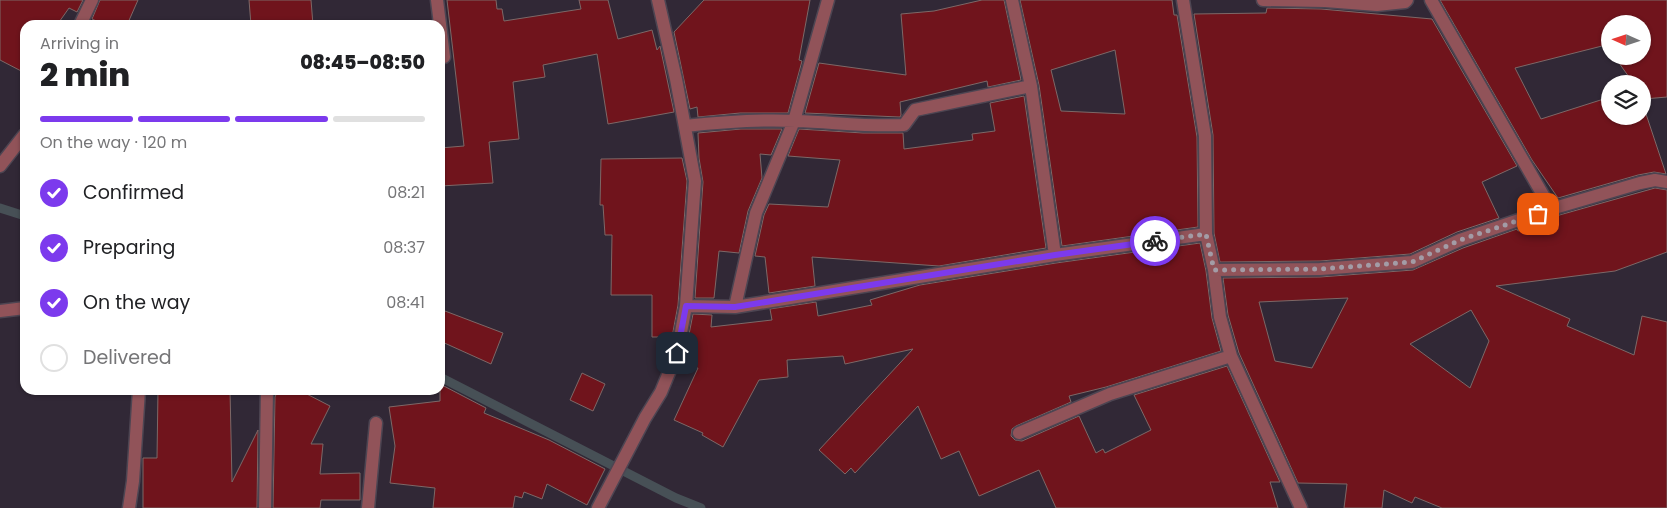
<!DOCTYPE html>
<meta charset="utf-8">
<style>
body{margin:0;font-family:Poppins,sans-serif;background:#f2f2f2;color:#202124;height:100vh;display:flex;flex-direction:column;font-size:19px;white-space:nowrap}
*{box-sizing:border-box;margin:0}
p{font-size:16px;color:#757577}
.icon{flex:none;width:28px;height:28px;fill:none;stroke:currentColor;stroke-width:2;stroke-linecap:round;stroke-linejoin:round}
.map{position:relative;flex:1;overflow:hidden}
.panel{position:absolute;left:20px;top:20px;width:425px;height:375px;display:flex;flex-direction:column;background:#fff;border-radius:15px;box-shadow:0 1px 4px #0004}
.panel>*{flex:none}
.needle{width:32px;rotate:273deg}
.buttons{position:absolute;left:1601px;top:15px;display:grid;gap:10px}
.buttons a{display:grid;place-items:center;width:50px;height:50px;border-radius:50%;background:#fff;box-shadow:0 1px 4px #0004;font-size:25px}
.pin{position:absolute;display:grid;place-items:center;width:42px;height:42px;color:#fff;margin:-21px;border-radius:10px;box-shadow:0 2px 8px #0006}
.courier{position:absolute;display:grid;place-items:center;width:50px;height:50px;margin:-25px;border:4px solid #7c3aed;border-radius:50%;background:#fff;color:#222;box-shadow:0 1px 6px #0007}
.head em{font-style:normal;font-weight:800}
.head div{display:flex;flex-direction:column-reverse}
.head{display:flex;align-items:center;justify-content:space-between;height:85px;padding:0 20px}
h1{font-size:32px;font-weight:800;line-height:38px}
.bar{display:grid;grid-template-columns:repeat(4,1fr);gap:8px 5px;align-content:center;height:60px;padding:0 20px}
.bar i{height:6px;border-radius:4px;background:#e0e0e0}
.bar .active{background:#7c3aed}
.bar p{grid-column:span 4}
ol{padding:0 20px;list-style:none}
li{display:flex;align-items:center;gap:15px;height:55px}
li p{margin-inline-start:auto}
li .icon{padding:5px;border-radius:50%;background:#7c3aed;color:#fff;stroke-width:4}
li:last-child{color:#757577}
li i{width:28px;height:28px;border:2px solid #e0e0e0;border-radius:50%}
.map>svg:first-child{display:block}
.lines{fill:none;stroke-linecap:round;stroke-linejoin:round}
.stream{stroke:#475056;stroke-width:9}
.building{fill:#70141c;stroke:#7d6867;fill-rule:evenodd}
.street-casing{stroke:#4d4552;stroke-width:15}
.street{stroke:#915359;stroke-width:12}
.done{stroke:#a39ca6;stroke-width:5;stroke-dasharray:0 9}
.route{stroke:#7c3aed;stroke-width:6}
</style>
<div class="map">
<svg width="1667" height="508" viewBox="0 0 1667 508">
<rect width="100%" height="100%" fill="#312836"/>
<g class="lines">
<path class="stream" d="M0,208l25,8
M440,377l236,121 25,10"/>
</g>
<path class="building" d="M0,0h83l-6,12 -8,-4 -12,17h-32v48l-25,-13z
M100,0h38l-11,25h-22l-13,-6z
M249,0h62l2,25h-62z
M447,0h49l1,9h5l2,12 77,-12 -2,-9h29l10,39 34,-9 5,20 3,-4 14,66 -66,12 -11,-70 -54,11 2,12 -32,5 6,57 -30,3 4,41 -53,3v-38l24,-2z
M704,0h106l-11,60 3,1 -14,52h-48l-42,4 -1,-10 -7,2 -16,-77z
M982,0h22l17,80 -33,7 -1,-6 -87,21 1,13 -1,2 -95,-4 14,-50 87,12 -5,-61 33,-3z
M1020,0h152l2,15h3l20,122 1,90 -136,19 -23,-161zM1115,50l10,64 -64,-3 -10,-41z
M1440,0h227v97l-23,2 -2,-3v-12h-8l-20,-28h28v-32h-32v26l-4,-5 -91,23 26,51 69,-22v19h32v-14l24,72 -12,-2 -16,3 -80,23 -26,-38z
M1267,8l54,1 111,10 85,147 -35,16 17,36 -42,14 -47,22 -90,7 -100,1 -6,-29 -1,-98 -19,-121 72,-1z
M1024,96l22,152 -107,18 -127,-9 3,29 -46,7 -4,-36 -10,-1 9,-41 5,-11 59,3 12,-47 -52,-4 11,-27 64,4h40l1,16 69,-9 -1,-6 23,-3 -5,-28z
M741,129h41l-11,26 -11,-1 2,24 -14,33 -9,42 -20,-2 -5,47h-19l8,-116 -4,-24 -1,-25z
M682,158l5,23 -9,124 -6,32h-20v-42h-41l1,-60h-7l-2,-30h-3l1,-46z
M1655,188l12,2v62l-52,19 -119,15 74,33 -3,7 67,29 8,-39 25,6v186h-225l-27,-11 -3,6 -28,-13 -2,18h-38l3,-24 -49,-1 -59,-130 -11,-38 -5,-37 97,-1 93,-7 50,-22 54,-19 1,2 38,-15zM1348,298l-36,70 -37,-7 -16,-59zM1471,310l18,31 -19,47 -60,-44z
M1200,243l6,28 6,47 9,33 -115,36 -37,9 2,6 -55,24 -4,3 -1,7 4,4 7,1 57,-25 17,37 7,-4 2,4 46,-23 -17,-35 93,-29 53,116h-10l8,26h-222l-17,-38 -60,26 -20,-45 -18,8 -23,-53 -63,67 -4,-5 -6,6 -26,-24 94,-101 -68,15 -2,-8 -56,4 1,17 -29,3 -36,67 -21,-12 1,-2 -29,-13 24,-52 -15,-3 10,-51 19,1 -1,12 61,-7 -2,-11 46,-7 2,14 54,-11 -2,-5 50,-15 136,-22z
M445,311l58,22 -12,31 -51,-23v-18z
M582,373l23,11 -12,27 -23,-11z
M440,384l46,24 -2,5 65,27 56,29 -18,36 -40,-21 -5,15 -18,-7 -2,6 -7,-2 -2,12h-80l2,-20 -45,-5 5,-37 -6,-39 51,-6z
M158,390h72l2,92 26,-52 -1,78h-114v-50h14z
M278,390h21l31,16 -19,38h12l-3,30 40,-1v27h-39l-1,8h-47l2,-111z"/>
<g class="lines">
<defs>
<path id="street" d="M437,0l7,57
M1012,0l19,86
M1183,0l22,136 1,98 8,36 6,47 11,39 70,152
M1263,0l62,1 52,4 28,-3 2,-2
M1431,0l120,209
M80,25l12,-25
M685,126c37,-4 74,-7 111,-5 36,1 72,6 108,4l11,-15 116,-24 24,169
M0,166l25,-32
M1214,270l106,-1 92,-7 48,-22 91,-31 89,-26 15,-3 12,2
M686,306l49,1 320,-52 151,-21
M735,307l21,-94 38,-92 34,-121
M0,311l25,-3
M1019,433l91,-39 121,-38
M129,508l4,-27 6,-91
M265,508l2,-118
M368,508l8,-85
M598,508l47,-90 16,-26 16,-39 9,-47 9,-125 -19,-102 -18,-79"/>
</defs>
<use href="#street" class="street-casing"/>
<use href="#street" class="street"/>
</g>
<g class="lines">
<path class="done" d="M1155,241l51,-7 8,36 106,-1 92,-7 48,-22 78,-26"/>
<path class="route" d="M677,353l9,-47 49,1 320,-52 100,-14"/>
</g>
</svg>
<div class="buttons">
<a><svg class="needle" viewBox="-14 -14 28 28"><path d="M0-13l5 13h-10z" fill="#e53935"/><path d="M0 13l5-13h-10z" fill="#757577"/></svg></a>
<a><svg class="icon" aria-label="layers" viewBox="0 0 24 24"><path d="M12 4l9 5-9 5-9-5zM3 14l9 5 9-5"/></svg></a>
</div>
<div class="pin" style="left:1538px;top:214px;background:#ea580c"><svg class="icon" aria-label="bag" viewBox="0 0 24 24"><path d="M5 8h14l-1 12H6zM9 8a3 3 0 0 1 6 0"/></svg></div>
<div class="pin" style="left:677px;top:353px;background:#1f2937"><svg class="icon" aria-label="home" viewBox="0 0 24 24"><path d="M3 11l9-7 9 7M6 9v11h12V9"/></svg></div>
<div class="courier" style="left:1155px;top:241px"><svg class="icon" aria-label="bike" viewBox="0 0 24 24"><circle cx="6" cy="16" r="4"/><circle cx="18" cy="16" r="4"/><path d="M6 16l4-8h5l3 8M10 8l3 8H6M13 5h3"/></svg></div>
<section class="panel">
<div class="head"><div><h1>2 min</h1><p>Arriving in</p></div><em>08:45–08:50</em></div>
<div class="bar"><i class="active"></i><i class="active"></i><i class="active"></i><i></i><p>On the way · 120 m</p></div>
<ol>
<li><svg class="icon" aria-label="check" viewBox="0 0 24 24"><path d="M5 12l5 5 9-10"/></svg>Confirmed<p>08:21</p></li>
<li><svg class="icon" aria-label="check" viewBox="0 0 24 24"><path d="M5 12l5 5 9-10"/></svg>Preparing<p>08:37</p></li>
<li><svg class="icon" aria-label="check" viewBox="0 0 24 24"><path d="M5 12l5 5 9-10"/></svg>On the way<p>08:41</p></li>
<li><i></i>Delivered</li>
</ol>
</section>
</div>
